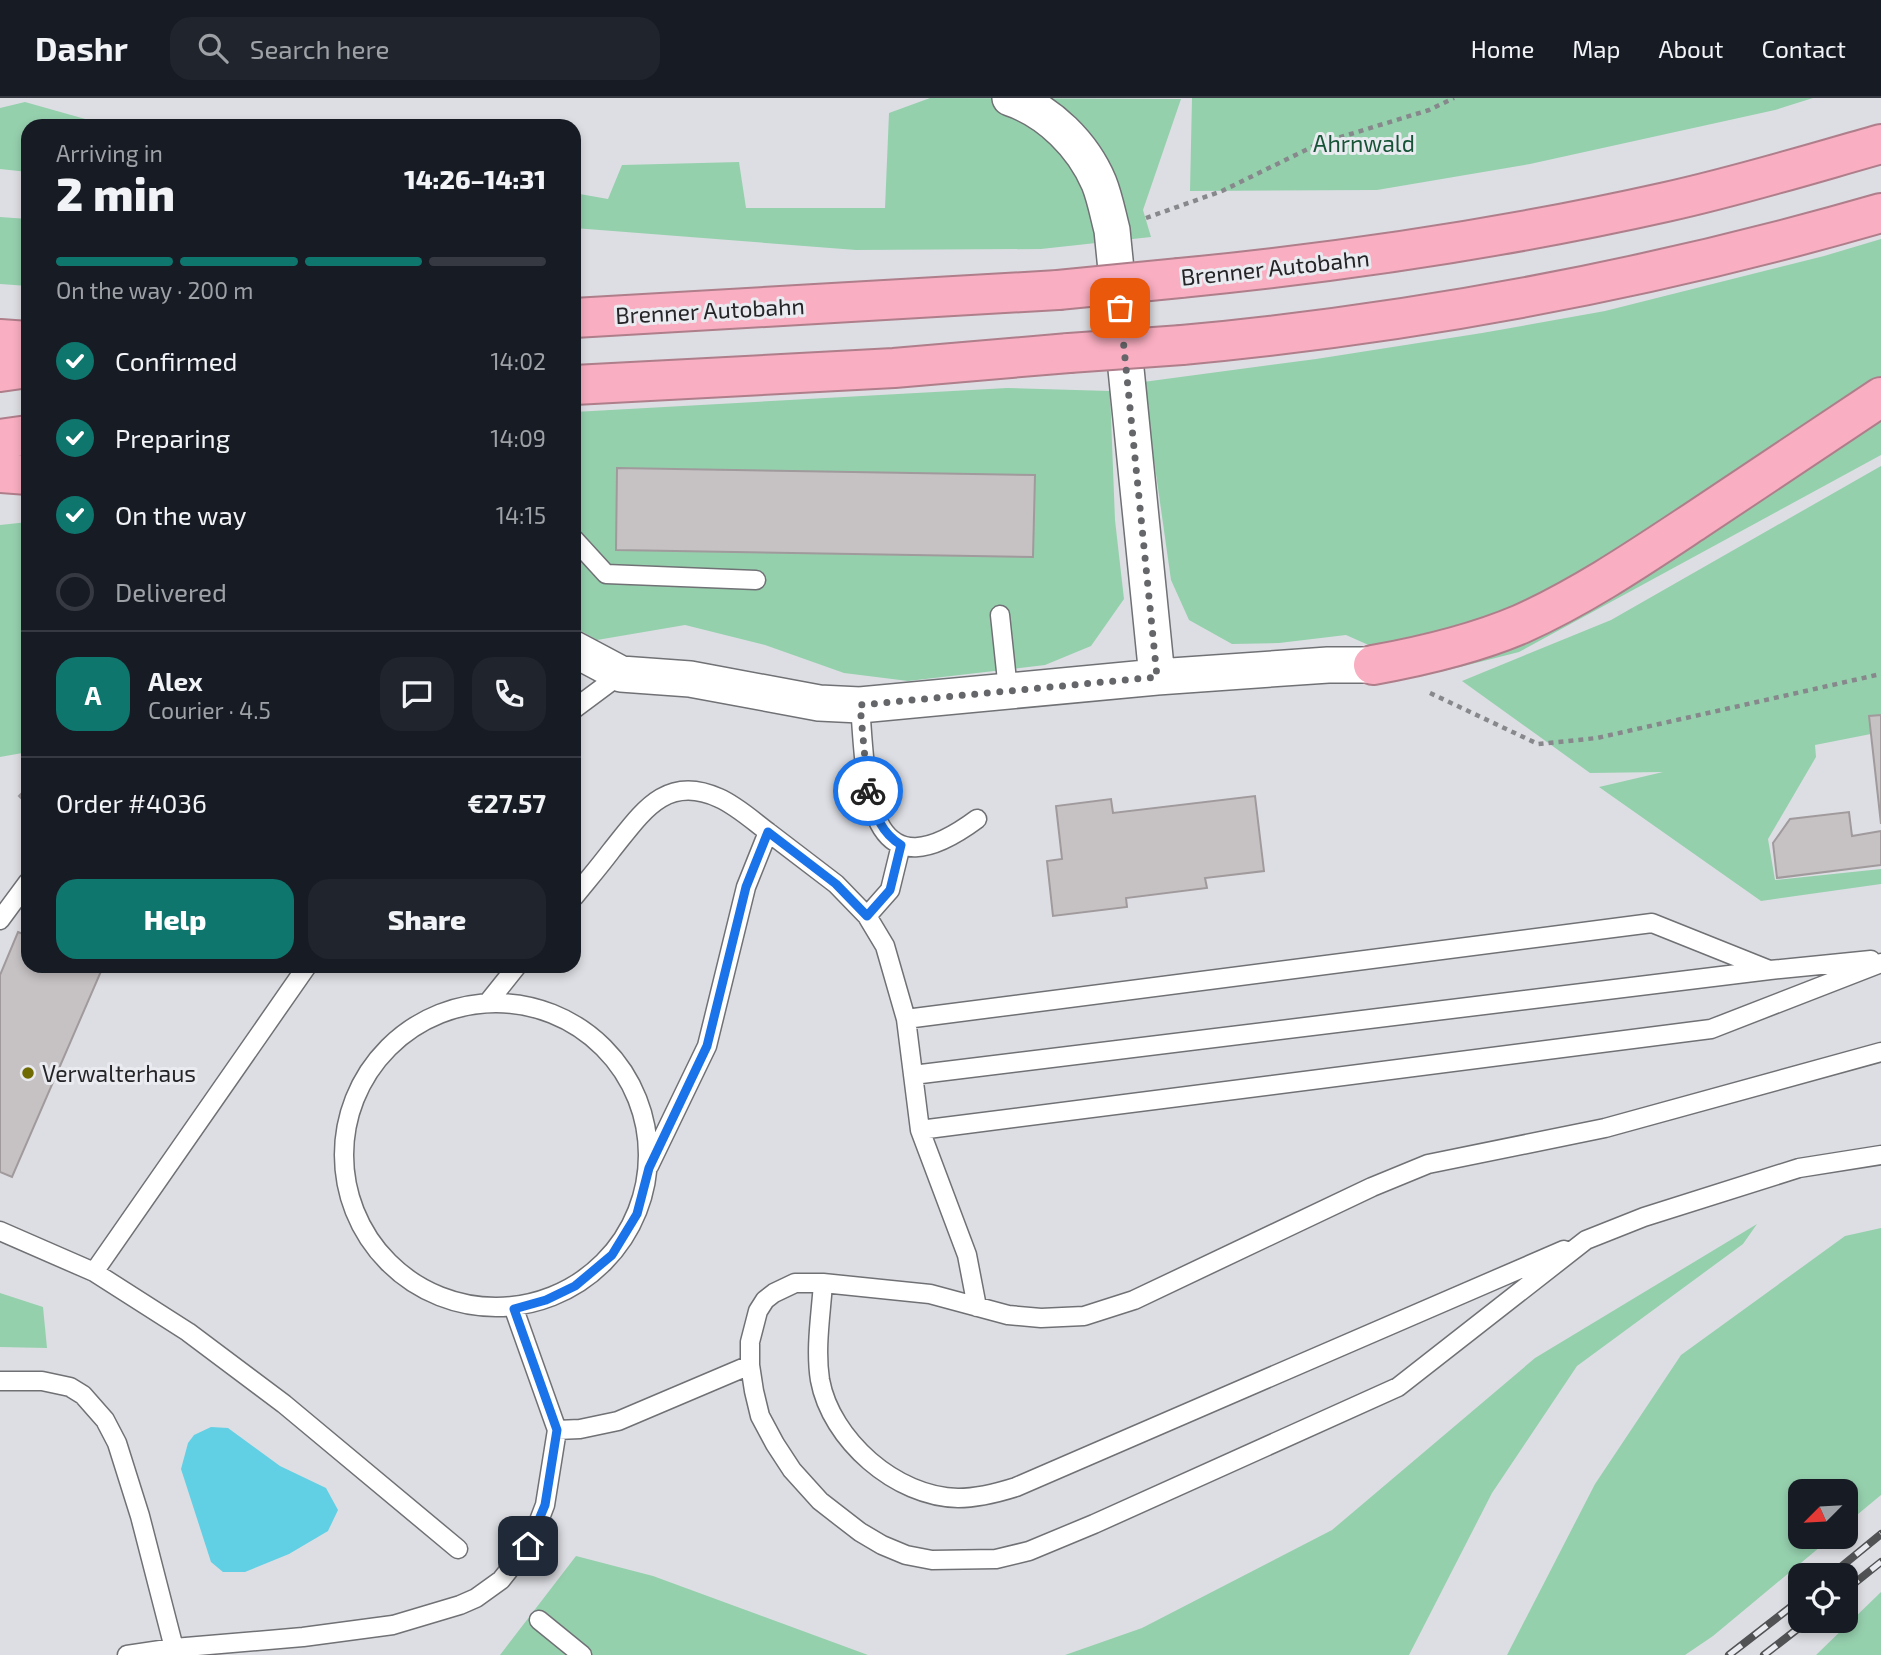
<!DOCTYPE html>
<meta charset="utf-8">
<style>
body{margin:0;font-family:"Exo 2",sans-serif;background:#20242c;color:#f1f3f6;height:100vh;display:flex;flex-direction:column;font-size:26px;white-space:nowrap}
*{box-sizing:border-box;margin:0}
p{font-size:23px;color:#9ea1a6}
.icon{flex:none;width:38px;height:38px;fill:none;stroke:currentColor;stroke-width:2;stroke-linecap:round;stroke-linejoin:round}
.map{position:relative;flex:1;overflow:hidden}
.sheet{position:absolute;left:21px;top:21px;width:560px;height:854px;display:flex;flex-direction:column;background:#171b24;border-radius:21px;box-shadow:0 4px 10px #0003}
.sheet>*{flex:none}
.needle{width:46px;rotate:246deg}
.buttons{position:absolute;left:1788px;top:1381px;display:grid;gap:14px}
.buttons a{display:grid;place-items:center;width:70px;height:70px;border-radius:14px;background:#171b24;box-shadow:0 4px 10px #0003;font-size:35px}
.pin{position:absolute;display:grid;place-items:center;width:60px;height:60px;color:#fff;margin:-30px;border-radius:14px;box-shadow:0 4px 10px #0006}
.courier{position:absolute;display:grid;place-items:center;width:70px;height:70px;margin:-35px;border:5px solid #1a73e8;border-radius:50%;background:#fff;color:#222;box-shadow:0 2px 9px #0007}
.overview em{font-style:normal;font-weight:800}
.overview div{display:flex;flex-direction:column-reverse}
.overview{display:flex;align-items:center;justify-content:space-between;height:119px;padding:0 35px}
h1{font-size:46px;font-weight:800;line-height:52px}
.bar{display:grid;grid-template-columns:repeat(4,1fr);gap:10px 7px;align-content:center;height:84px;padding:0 35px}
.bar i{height:9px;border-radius:5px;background:#363941}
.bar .active{background:#0f766e}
.bar p{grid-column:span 4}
.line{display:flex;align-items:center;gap:18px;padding:0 35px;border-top:2px solid #363941}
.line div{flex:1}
.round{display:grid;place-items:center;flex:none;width:74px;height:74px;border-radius:21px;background:#20242c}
ol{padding:0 35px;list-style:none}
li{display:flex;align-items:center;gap:21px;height:77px}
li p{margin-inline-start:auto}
li .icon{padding:7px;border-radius:50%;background:#0f766e;color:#fff;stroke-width:4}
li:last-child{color:#9ea1a6}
li i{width:38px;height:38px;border:4px solid #363941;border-radius:50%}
.action{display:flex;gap:14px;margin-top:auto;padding:14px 35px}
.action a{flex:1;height:80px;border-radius:21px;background:#0f766e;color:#fff;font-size:28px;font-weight:800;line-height:80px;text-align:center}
.action a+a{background:#20242c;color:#f1f3f6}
header{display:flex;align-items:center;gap:42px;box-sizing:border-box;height:98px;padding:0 35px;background:#171b24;border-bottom:2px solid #363941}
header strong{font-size:33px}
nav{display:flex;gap:38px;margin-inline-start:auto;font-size:24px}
.search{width:490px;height:63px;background:#20242c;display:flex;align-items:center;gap:18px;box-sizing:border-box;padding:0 24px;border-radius:21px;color:#9ea1a6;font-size:26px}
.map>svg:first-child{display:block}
.green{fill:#95d0ad}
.water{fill:#62d0e4}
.building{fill:#c6c1c3;stroke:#a09a9c;stroke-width:2}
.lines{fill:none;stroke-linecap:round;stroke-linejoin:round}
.service-casing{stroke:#707175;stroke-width:21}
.minor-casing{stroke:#707175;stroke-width:38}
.motorway-casing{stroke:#af7e8b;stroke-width:42}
.path{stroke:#87888c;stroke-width:4.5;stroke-dasharray:5 5;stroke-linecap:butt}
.service{stroke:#fff;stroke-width:18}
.minor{stroke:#fff;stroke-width:35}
.motorway{stroke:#f9aec1;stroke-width:38}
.rail-casing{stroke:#515254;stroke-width:8}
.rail{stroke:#eaebf0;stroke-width:5;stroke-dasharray:16;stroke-linecap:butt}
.motorway-bridge-casing{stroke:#af7e8b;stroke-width:42;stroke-linecap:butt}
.motorway-bridge{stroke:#f9aec1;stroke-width:38}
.done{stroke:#656669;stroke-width:7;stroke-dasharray:0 12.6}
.route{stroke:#1a73e8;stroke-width:9}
.poi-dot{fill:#706a02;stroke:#eaebf0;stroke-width:2.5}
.labels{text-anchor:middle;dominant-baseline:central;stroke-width:6;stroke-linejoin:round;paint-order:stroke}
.park-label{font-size:23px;fill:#175437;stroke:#eaebf0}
.street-label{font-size:23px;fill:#252527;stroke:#eaebf0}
.poi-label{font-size:23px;fill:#252527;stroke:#eaebf0;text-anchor:start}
</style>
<header>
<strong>Dashr</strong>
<div class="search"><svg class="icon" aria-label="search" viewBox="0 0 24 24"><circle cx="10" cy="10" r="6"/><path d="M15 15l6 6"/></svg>Search here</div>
<nav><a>Home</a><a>Map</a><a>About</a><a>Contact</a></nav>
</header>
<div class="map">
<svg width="1881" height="1557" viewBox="0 0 1881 1557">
<rect width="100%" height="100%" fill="#dddee3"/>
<path class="green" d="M930,0l251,1 -38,111 8,27 -110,12 -185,1 -282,-22v-35l34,6 14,-34 117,-3 7,46h139l4,-95z
M1192,0h621l-38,12 -245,54 -153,26 -187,1z
M25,4l85,24h-82v46l-28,-3v-61z
M0,119l28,2v67l-28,-2z
M1881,141v216l-362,197 -79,20 -15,-39 -52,14 -27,-12 -67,8 -47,1 -43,-24 -18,-40 -28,-198 173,-23 166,-26 123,-22 219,-55z
M1007,290l103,3 5,129 9,79 -33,47 -46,19 -137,16 -64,-8 -79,-28 -80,-20 -88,15 -23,-13v-215z
M1881,368v266l-66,13 1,12 -48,82 7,41 106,-11v15l-120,17 -162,-114 64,-15 -73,1 -128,-92 149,-61z
M28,424v230l-28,5v-232z
M1757,1126l-14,20 -166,122 -85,127 -83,162h-344l77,-27 190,-98 203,-172z
M1881,1130v267l-35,29v-33h-45v45l31,1 -119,99 -28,19h-178l88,-171 86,-129 164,-119z
M0,1195l43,14 4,41 -47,-1z
M576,1458l77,20 215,79h-368z
M1881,1494v63h-65z"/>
<path class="water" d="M211,1329l17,1 52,38 46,22 12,22 -10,21 -39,23 -44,18h-22l-12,-10 -30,-93 7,-26 6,-8z"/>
<path class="building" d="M617,370l418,7 -2,82 -417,-7z
M1881,617v109l-12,-108z
M28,689v18l-9,-9z
M1255,698l9,75 -59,7 2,10 -81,10 1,9 -74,9 -6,-55 15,-2 -6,-53 55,-7 2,14z
M1849,714l3,24 29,-5v34l-104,13 -4,-35 17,-24z
M18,834l10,4v30h68l6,3 -90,208 -12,-5v-197z"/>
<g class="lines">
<defs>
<path id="service" d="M574,441l32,35 150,6
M1000,517l8,75
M860,607c6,78 5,197 117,114
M574,611l47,-35
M768,734l68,52 31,32 18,30 21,73 14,111 47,125 10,52
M574,799c12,-15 25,-30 37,-46 30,-37 54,-78 108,-53 18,8 33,22 49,34l-22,55 -39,159 -58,120
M867,818l23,-26 11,-45
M0,822l28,-38
M489,903l28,-35
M344 1057a152 152 0 1 1 304 0a152 152 0 1 1-304 0Z
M906,921l746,-96 115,46
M1881,954l-276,76 -177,36 -56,23 -238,113 -50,16 -43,2 -33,-3 -78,-21 -107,-11h-28l-21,10 -9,7 -7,11 -8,31v23l4,26 6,25 15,28 17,26 28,31 40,31 22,13 24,10 26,5 64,-1 33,-8 65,-27 304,-137 188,-147 58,-23 155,-49 82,-13
M913,977l857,-105 101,-10
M920,1032l791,-101 170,-66
M0,1133l94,41 94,60 96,72 174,145
M94,1174l213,-306
M823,1185c-2,31 -8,65 -3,97 11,60 76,117 138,118 20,0 39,-5 58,-11l548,-237
M0,1283h42l28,6 13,8 22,25 12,23 23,73 34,132
M557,1332l23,-1 38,-8 132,-56
M539,1522l43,35
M127,1557l47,-7 129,-11 90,-12 67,-20 16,-7 25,-18 27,-34 9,-20 8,-21 12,-75 -43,-121"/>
<path id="minor" d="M1010,0c39,13 73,47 89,85 6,15 9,32 13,47l45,447
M574,551l47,25 69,5 129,24 41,2 297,-28 171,-12h45"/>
<path id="motorway" d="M1180,180c163,-16 325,-40 486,-76 73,-16 144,-38 215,-58
M574,220l484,-28
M0,241l28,2
M1182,247c237,-22 470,-66 699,-132
M0,274l28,-4
M574,287l320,-17 175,-15
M0,341l28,-4
M0,375l28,2
M1373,567c50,-9 101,-21 148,-41 62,-28 118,-66 174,-103 62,-41 124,-83 186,-124"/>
</defs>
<use href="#service" class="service-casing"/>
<use href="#minor" class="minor-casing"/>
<use href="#motorway" class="motorway-casing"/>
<path class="path" d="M1146,120l76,-27 96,-47 111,-34 25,-12
M1430,595l108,51 59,-6 284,-64"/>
<use href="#service" class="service"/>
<use href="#minor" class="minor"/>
<use href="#motorway" class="motorway"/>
<defs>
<path id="rail" d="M1831,1477l50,-41
M1846,1492l35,-28
M1729,1557l72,-56
M1764,1557l45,-35"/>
</defs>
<use href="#rail" class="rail-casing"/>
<use href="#rail" class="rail"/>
<defs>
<path id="motorway-bridge" d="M1058,192l122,-12
M1069,255l113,-8"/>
</defs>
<use href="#motorway-bridge" class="motorway-bridge-casing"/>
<use href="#motorway-bridge" class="motorway-bridge"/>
</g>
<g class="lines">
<path class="done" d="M868,693l-8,-86 297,-28 -37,-369"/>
<path class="route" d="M528,1448l17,-41 12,-75 -43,-121 32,-9 29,-14 37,-31 25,-41 12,-46 58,-122 39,-159 22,-55 68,52 31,32 23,-26 11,-45c-21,-13 -26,-32 -33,-54"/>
</g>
<circle class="poi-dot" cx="28" cy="975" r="7"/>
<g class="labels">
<g class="park-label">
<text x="1364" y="45">Ahrnwald</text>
</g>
<g class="street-label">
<text transform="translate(1275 169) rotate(-6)">Brenner Autobahn</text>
<text transform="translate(710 212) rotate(-3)">Brenner Autobahn</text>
</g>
<g class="poi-label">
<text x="42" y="975">Verwalterhaus</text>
</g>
</g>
</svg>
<div class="buttons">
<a><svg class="needle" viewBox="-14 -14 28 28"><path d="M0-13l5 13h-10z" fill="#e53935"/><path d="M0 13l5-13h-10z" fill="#9ea1a6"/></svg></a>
<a><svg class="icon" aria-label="locate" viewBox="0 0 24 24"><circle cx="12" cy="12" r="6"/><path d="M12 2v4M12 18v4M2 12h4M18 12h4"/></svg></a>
</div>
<div class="pin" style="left:1120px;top:210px;background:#ea580c"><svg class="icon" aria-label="bag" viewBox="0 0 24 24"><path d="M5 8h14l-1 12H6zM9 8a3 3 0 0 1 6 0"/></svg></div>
<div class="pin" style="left:528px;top:1448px;background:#1f2937"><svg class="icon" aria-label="home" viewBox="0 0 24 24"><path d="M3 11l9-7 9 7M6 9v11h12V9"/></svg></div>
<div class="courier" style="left:868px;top:693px"><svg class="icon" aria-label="bike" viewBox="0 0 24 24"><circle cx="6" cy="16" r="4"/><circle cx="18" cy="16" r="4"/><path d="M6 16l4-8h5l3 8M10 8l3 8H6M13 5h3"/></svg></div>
<section class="sheet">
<div class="overview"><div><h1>2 min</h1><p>Arriving in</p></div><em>14:26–14:31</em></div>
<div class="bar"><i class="active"></i><i class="active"></i><i class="active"></i><i></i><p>On the way · 200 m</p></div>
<ol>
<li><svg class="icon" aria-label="check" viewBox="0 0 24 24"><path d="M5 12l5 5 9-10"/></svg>Confirmed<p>14:02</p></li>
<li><svg class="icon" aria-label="check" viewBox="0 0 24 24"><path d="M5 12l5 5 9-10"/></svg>Preparing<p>14:09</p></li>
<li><svg class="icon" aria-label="check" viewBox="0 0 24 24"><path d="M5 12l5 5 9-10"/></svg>On the way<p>14:15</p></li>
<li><i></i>Delivered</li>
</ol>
<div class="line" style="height:126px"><b class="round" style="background:#0f766e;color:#fff">A</b><div><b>Alex</b><p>Courier · 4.5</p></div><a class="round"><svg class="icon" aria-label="chat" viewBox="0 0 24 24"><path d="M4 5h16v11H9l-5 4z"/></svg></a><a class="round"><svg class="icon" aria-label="phone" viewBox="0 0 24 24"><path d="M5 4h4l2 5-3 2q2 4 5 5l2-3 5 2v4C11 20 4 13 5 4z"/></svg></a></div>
<div class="line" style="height:91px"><div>Order #4036</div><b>€27.57</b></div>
<div class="action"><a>Help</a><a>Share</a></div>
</section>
</div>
